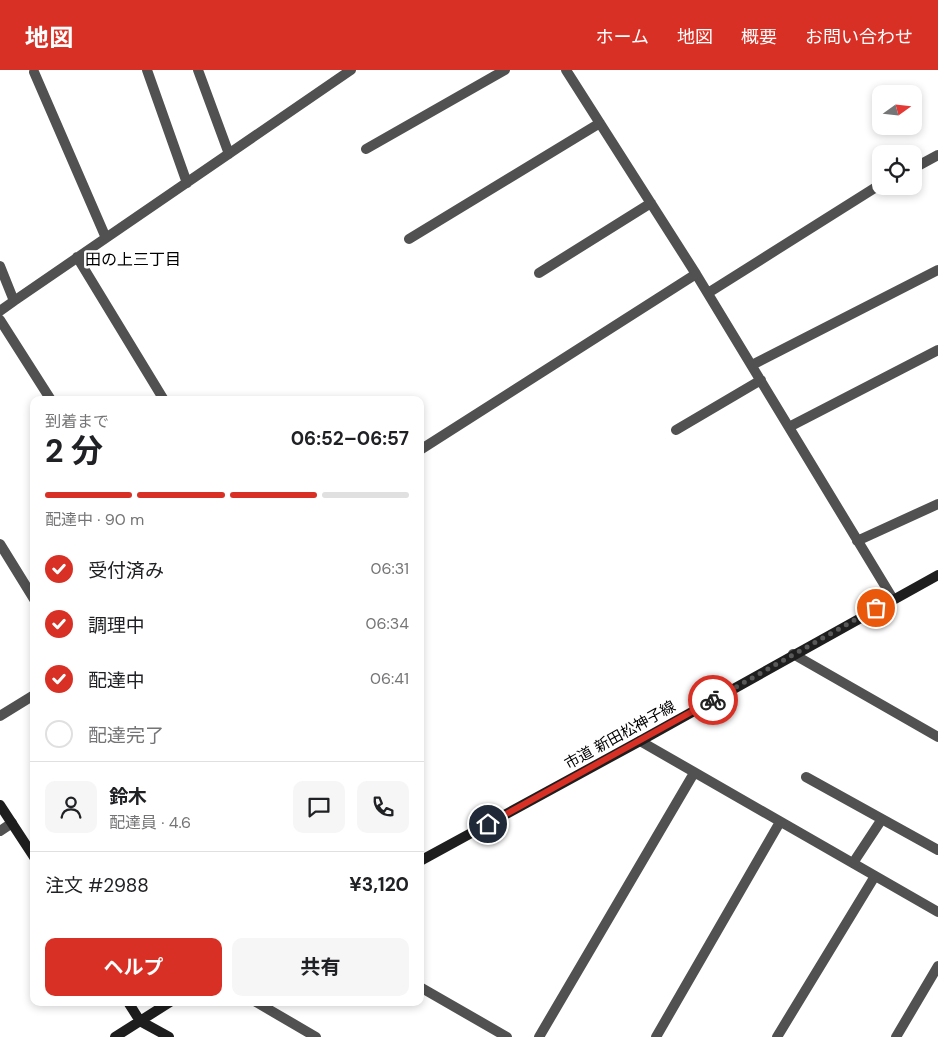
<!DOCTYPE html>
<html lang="ja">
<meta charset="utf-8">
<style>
body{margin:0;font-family:"DM Sans","Noto Sans JP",sans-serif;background:#f6f6f6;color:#202124;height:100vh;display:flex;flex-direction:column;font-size:19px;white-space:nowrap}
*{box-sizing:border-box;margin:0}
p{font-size:16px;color:#757577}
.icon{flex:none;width:28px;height:28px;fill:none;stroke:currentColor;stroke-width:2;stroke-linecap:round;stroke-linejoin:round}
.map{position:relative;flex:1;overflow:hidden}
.sheet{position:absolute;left:30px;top:326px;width:394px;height:610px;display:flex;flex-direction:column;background:#fff;border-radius:10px;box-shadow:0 2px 8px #0003}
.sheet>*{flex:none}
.needle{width:32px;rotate:75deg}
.buttons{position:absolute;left:872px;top:15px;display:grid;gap:10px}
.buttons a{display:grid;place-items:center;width:50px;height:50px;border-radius:10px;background:#fff;box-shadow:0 2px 8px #0003;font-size:25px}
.pin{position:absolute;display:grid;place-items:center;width:42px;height:42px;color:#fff;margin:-21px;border:2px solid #fff;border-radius:50%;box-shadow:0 1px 5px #0007}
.courier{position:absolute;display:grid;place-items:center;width:50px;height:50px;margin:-25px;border:4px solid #d93025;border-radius:50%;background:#fff;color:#222;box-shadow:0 1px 6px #0007}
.headline em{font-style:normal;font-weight:700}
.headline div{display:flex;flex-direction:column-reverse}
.headline{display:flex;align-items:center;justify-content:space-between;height:85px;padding:0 15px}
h1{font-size:32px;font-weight:700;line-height:38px}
.bar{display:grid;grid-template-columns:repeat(4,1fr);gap:8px 5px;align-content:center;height:60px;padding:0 15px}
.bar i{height:6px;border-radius:4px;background:#e0e0e0}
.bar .selected{background:#d93025}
.bar p{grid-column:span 4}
.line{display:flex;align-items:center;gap:12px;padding:0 15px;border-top:1px solid #e0e0e0}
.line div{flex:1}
.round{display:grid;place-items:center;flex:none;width:52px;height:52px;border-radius:10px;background:#f6f6f6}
ol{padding:0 15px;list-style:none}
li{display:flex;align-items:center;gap:15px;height:55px}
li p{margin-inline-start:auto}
li .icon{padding:5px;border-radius:50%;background:#d93025;color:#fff;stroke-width:4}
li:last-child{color:#757577}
li i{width:28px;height:28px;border:2px solid #e0e0e0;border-radius:50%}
.action{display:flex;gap:10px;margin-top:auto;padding:10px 15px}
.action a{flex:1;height:58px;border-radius:10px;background:#d93025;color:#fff;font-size:20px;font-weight:700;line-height:58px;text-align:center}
.action a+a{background:#f6f6f6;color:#202124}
header{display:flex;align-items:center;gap:30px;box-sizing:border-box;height:70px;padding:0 25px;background:#d93025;color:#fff}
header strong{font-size:24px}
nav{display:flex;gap:28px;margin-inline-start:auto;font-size:18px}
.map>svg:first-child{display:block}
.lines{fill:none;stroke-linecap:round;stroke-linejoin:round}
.street{stroke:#515151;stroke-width:10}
.secondary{stroke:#1e1e1e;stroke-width:10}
.done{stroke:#595959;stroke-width:5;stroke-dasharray:0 9}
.route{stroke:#d93025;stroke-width:6}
.labels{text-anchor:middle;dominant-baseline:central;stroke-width:5;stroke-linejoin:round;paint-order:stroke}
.street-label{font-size:15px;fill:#000;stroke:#fff}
.neighbourhood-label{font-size:16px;fill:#000;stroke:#fff}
</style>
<header>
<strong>地図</strong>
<nav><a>ホーム</a><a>地図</a><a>概要</a><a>お問い合わせ</a></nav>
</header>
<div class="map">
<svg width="938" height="967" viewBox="0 0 938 967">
<rect width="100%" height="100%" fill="#fff"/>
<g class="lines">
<path class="street" d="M147,0l40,113
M198,0l31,84
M566,0l130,204 197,325
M34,2l72,166
M366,79l139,-79
M914,98l24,-13
M409,169l191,-116
M77,187l87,143
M0,196l14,35 -14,10
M539,203l112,-70
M708,223l173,-109
M14,231l337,-231
M0,250l51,80
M752,295l186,-95
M789,357l149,-77
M676,360l85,-50
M420,380l276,-176
M857,471l81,-37
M0,474l34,55
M793,584l145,83
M0,646l34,-21
M640,671l298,171
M806,707l132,73
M0,761l12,-8
M853,793l29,-44
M420,917l87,50
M256,932l60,35
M539,967l155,-264
M656,967l124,-215
M777,967l98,-161
M896,967l42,-71"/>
<path class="secondary" d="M0,735l34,52
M420,791l220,-120 298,-166
M128,932l12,19 29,16
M115,967l55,-35"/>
</g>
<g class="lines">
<path class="done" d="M713,630l163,-92"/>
<path class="route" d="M488,754l225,-124"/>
</g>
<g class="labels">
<g class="street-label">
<text transform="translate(620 665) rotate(-29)">市道 新田松神子線</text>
</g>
<g class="neighbourhood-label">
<text x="133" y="189">田の上三丁目</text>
</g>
</g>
</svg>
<div class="buttons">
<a><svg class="needle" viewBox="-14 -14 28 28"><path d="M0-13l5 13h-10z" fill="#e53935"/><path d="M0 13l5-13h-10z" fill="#757577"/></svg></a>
<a><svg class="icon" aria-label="locate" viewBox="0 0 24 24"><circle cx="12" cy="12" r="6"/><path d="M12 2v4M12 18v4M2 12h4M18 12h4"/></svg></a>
</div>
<div class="pin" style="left:876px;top:538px;background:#ea580c"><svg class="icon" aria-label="bag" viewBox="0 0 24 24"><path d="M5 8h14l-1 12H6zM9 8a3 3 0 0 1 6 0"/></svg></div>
<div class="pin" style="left:488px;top:754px;background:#1f2937"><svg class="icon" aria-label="home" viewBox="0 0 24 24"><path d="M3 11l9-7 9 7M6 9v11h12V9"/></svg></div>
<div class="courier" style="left:713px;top:630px"><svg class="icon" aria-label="bike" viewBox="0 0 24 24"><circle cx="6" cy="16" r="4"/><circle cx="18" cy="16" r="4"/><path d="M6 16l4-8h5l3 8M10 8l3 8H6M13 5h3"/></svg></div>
<section class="sheet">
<div class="headline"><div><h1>2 分</h1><p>到着まで</p></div><em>06:52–06:57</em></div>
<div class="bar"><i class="selected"></i><i class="selected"></i><i class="selected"></i><i></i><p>配達中 · 90 m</p></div>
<ol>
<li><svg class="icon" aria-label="check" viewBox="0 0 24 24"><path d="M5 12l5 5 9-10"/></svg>受付済み<p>06:31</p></li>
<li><svg class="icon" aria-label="check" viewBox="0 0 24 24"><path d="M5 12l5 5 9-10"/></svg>調理中<p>06:34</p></li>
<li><svg class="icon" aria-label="check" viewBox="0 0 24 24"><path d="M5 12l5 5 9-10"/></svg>配達中<p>06:41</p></li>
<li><i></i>配達完了</li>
</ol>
<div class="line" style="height:90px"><a class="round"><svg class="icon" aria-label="person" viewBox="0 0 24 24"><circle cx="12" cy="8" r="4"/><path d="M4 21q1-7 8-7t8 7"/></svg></a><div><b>鈴木</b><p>配達員 · 4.6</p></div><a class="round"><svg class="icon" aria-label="chat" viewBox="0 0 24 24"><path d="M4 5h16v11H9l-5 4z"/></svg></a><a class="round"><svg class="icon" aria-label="phone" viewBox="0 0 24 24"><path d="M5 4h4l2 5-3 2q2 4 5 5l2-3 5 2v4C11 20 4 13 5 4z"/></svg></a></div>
<div class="line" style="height:65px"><div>注文 #2988</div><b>¥3,120</b></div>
<div class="action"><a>ヘルプ</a><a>共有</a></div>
</section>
</div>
